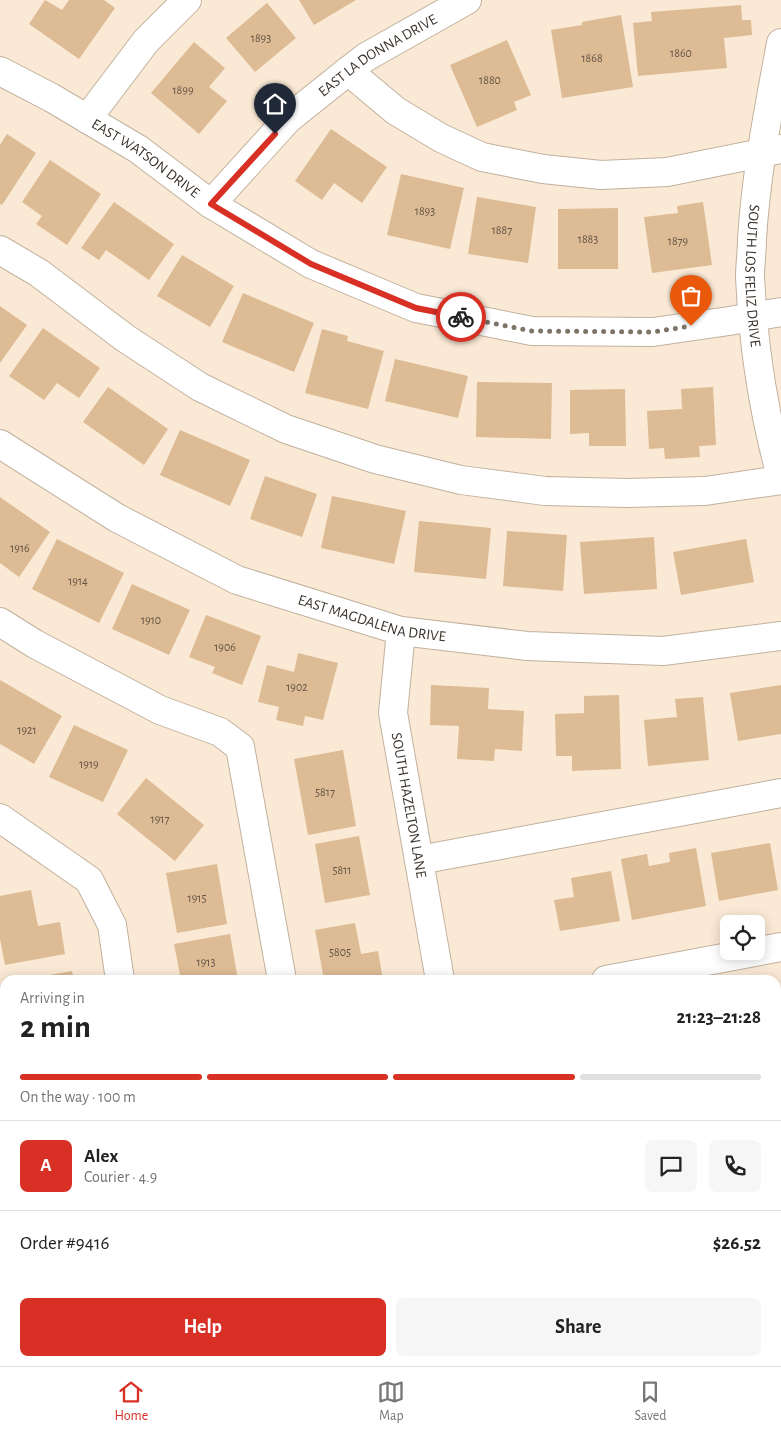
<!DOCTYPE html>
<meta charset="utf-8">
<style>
body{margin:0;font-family:"Alegreya Sans",sans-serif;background:#f6f6f6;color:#222;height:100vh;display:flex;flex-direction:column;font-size:19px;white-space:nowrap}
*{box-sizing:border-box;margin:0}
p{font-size:16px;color:#767676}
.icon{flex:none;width:28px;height:28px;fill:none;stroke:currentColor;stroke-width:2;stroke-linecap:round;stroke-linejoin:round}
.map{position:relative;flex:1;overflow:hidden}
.details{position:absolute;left:0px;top:975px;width:781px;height:391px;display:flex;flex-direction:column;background:#fff;border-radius:15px 15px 0 0;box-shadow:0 2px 12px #0003}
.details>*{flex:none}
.controls{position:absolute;left:720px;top:915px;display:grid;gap:10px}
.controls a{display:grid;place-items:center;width:45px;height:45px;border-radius:8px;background:#fff;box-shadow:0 2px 12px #0003;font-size:25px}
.pin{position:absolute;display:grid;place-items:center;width:42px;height:42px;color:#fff;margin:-51px -21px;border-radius:50% 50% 50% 0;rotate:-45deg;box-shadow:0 0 5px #0007}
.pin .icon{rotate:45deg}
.courier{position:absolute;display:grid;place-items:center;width:50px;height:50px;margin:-25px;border:4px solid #d93025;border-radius:50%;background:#fff;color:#222;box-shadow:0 1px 6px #0007}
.overview em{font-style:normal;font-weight:600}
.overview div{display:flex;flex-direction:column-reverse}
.overview{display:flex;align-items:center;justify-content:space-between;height:85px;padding:0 20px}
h1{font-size:32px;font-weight:600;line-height:38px}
.bar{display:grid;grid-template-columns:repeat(4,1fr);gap:8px 5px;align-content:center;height:60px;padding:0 20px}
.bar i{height:6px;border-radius:4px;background:#e0e0e0}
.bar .current{background:#d93025}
.bar p{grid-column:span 4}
.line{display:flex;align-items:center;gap:12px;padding:0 20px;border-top:1px solid #e0e0e0}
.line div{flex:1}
.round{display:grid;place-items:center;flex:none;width:52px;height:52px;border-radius:8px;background:#f6f6f6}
.action{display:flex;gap:10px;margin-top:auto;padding:10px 20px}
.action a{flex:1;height:58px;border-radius:8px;background:#d93025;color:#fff;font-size:20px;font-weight:600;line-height:58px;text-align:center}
.action a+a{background:#f6f6f6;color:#222}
.dock{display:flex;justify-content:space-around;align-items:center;height:70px;border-top:1px solid #e0e0e0;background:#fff;font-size:14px;color:#767676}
.dock a{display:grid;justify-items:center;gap:2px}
.dock .current{color:#d93025}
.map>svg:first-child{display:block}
.building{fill:#ddbb94}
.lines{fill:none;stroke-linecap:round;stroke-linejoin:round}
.minor-casing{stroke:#c1b19e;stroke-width:30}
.minor{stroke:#fff;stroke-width:28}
.done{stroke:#7d7367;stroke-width:5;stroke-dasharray:0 9}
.route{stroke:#d93025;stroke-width:6}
.labels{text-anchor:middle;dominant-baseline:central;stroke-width:4;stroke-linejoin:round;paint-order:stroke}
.number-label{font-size:12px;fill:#635546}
.street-label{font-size:15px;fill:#3a332c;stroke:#fff8f0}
</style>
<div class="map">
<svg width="781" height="1366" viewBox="0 0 781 1366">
<rect width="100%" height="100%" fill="#fae9d5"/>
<path class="building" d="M45,0l17,10 7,-10h35l11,8 -36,51 -50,-35z
M299,0h57l-42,25z
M267,3l29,35 -41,34 -29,-34z
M741,5l1,15h9l1,15 -28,3 3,30 -89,8 -5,-53 19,-2 -1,-9z
M621,15l12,72 -71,11 -11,-68 31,-5v-3z
M507,40l24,55 -17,7 3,8 -40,17 -27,-62z
M194,42l31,26 -16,19 18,14 -28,33 -48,-41z
M331,129l56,38 -25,36 -28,-20 -12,17 -27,-19z
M7,134l29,19 -34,52 -2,-1v-59z
M50,160l51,34 -34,51 -31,-21 6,-8 -20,-14z
M401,174l63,14 -14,61 -63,-14z
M477,197l59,10 -8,56 -60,-9z
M114,202l60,42 -25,36 -43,-30 -7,10 -18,-12z
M703,202l9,63 -60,8 -8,-56 34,-4 -1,-7z
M618,208v61h-60v-60z
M182,255l52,31 -24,41 -53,-31z
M243,293l71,30 -20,49 -72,-30z
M0,306l27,19 -27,38z
M43,328l57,40 -21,30 -22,-15 -13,17 -35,-24z
M322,329l26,7 -1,5 37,10 -16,58 -63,-16z
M395,359l73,17 -10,42 -73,-17z
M477,382l75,1 -1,56 -75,-2z
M108,387l60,42 -24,36 -61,-43z
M713,387l3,58 -17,1 1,11 -35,2 -1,-11 -15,1 -2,-38 35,-2 -1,-20z
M625,389l1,57h-37v-13l-19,1v-44z
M180,430l70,30 -20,46 -70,-31z
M265,476l52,18 -15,43 -52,-18z
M332,496l74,15 -12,53 -73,-16z
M0,497l50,35 -31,45 -19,-14z
M419,521l72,7 -5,51 -72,-7z
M507,531l60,4 -4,56 -60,-5z
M654,537l3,52 -73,5 -4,-52z
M57,539l67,34 -25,50 -67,-34z
M746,539l8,43 -73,13 -8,-43z
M132,584l58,26 -21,45 -57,-26z
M206,615l55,21 -19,49 -30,-12 3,-6 -26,-10z
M298,653l40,10 -15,57 -18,-4 -2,10 -27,-6 3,-13 -21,-5 9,-37 27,7z
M0,680l62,36 -28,48 -34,-20z
M431,685l58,3 -1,21 36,2 -2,40 -27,-2 -1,12 -37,-2 2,-33 -29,-1z
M781,685v49l-43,7 -8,-48z
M619,695l2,74 -49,2v-15h-16l-1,-42 29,-1v-17z
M703,697l6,63 -61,6 -4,-46 33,-3 -2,-18z
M74,725l54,25 -25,52 -54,-25z
M343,750l13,76 -48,9 -14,-76z
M146,778l58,47 -29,36 -58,-47z
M359,836l11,59 -45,8 -10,-59z
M770,843l8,47 -59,11 -8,-48z
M696,848l10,58 -74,14 -11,-61 26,-5 2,12 21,-4 -1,-9z
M217,864l10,60 -50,9 -11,-60z
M611,871l9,50 -60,10 -6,-31 20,-3 -3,-19z
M31,890l7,36 22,-4 5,32 -60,11 -5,-26v-43z
M355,923l6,31 17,-3 5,29h-59l-9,-50z
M230,934l8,46h-57l-7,-36z
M72,971l2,9h-47v-1z
M781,1002v45l-5,1v-45z
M776,1223h5v57l-5,1z
M47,1361h66v5h-65z
M136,1361h72l5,4 -1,1h-77l-2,-2z
M353,1361h41l7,5h-52z"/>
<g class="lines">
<defs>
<g id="minor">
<path id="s1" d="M781,43c-12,65 -25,130 -29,196 0,13 -2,26 -2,38 3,65 14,137 31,199"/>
<path id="s2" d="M0,71l52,27 86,51 73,55 100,60 105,44 116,23 121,1 76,-11 52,-9"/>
<path d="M348,71l48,40 45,27 41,19 61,12 58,6 66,-3 114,-23"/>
<path d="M87,119l59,-78 41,-41"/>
<path id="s3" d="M211,204l77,-85 60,-48 18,-14 101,-57"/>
<path d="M0,250l39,23 86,65 75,49 86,42 89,30 86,21 84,11 82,2 78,-2 76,-11"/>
<path id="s4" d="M0,444l117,74 120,62 164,51 126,15 136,5 118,-15"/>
<path d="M0,622l35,22 125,66 60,22 20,15 42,233"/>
<path id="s5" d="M401,631l-8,82 47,267"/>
<path d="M0,818l89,62 23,45 8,55"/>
<path d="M419,860l362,-67"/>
<path d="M606,980l175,-33"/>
<path d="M0,1093l5,-1"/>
<path d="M776,1106h5"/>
<path d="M776,1186l5,-1"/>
<path d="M0,1248l5,-1"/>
<path d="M0,1329l5,-1"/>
<path d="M776,1338l5,-1"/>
<path d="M273,1361l1,5"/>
<path d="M624,1366l26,-5"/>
</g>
</defs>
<use href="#minor" class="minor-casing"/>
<use href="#minor" class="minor"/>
</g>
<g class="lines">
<path class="done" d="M461,317l71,14 121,1 38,-6"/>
<path class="route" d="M275,134l-64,70 100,60 105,44 45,9"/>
</g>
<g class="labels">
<g class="number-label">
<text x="261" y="38">1893</text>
<text x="681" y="53">1860</text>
<text x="592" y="58">1868</text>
<text x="490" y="80">1880</text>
<text x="183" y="90">1899</text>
<text x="425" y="211">1893</text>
<text x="502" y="230">1887</text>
<text x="588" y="239">1883</text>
<text x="678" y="241">1879</text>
<text x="20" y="548">1916</text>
<text x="78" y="581">1914</text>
<text x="151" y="620">1910</text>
<text x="225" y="647">1906</text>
<text x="297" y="687">1902</text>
<text x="27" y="730">1921</text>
<text x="89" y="764">1919</text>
<text x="325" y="792">5817</text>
<text x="160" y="819">1917</text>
<text x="342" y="870">5811</text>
<text x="197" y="898">1915</text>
<text x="340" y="952">5805</text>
<text x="206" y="962">1913</text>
</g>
<g class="street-label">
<text stroke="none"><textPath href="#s3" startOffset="225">EAST LA DONNA DRIVE</textPath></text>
<text stroke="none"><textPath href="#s2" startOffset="170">EAST WATSON DRIVE</textPath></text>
<text stroke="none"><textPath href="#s1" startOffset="235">SOUTH LOS FELIZ DRIVE</textPath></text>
<text stroke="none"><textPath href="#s4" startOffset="414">EAST MAGDALENA DRIVE</textPath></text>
<text stroke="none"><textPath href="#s5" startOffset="176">SOUTH HAZELTON LANE</textPath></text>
</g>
</g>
</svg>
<div class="controls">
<a><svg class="icon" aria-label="locate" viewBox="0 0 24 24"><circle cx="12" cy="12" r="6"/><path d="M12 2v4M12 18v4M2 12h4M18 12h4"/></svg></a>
</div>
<div class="pin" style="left:691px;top:326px;background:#ea580c"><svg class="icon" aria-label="bag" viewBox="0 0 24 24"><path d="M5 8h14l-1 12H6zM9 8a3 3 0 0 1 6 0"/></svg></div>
<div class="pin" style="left:275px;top:134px;background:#1f2937"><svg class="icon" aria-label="home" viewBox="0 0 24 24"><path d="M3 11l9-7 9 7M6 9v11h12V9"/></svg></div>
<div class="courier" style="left:461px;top:317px"><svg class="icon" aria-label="bike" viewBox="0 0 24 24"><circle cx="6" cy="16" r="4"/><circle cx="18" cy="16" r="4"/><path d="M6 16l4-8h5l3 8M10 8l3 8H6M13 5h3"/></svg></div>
<section class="details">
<div class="overview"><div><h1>2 min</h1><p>Arriving in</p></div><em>21:23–21:28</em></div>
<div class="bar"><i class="current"></i><i class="current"></i><i class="current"></i><i></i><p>On the way · 100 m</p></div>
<div class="line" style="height:90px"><b class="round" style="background:#d93025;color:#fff">A</b><div><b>Alex</b><p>Courier · 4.9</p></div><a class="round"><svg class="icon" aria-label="chat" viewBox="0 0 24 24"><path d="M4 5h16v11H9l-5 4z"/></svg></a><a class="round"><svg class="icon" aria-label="phone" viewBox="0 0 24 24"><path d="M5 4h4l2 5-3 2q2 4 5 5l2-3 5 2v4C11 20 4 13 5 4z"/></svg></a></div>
<div class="line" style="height:65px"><div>Order #9416</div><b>$26.52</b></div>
<div class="action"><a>Help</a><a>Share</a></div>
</section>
</div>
<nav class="dock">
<a class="current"><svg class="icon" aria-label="home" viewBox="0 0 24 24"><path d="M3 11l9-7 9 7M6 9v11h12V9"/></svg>Home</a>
<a><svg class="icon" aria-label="map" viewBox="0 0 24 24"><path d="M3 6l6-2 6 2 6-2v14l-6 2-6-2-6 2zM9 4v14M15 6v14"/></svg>Map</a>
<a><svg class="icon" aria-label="saved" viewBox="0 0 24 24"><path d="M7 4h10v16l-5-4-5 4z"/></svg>Saved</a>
</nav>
